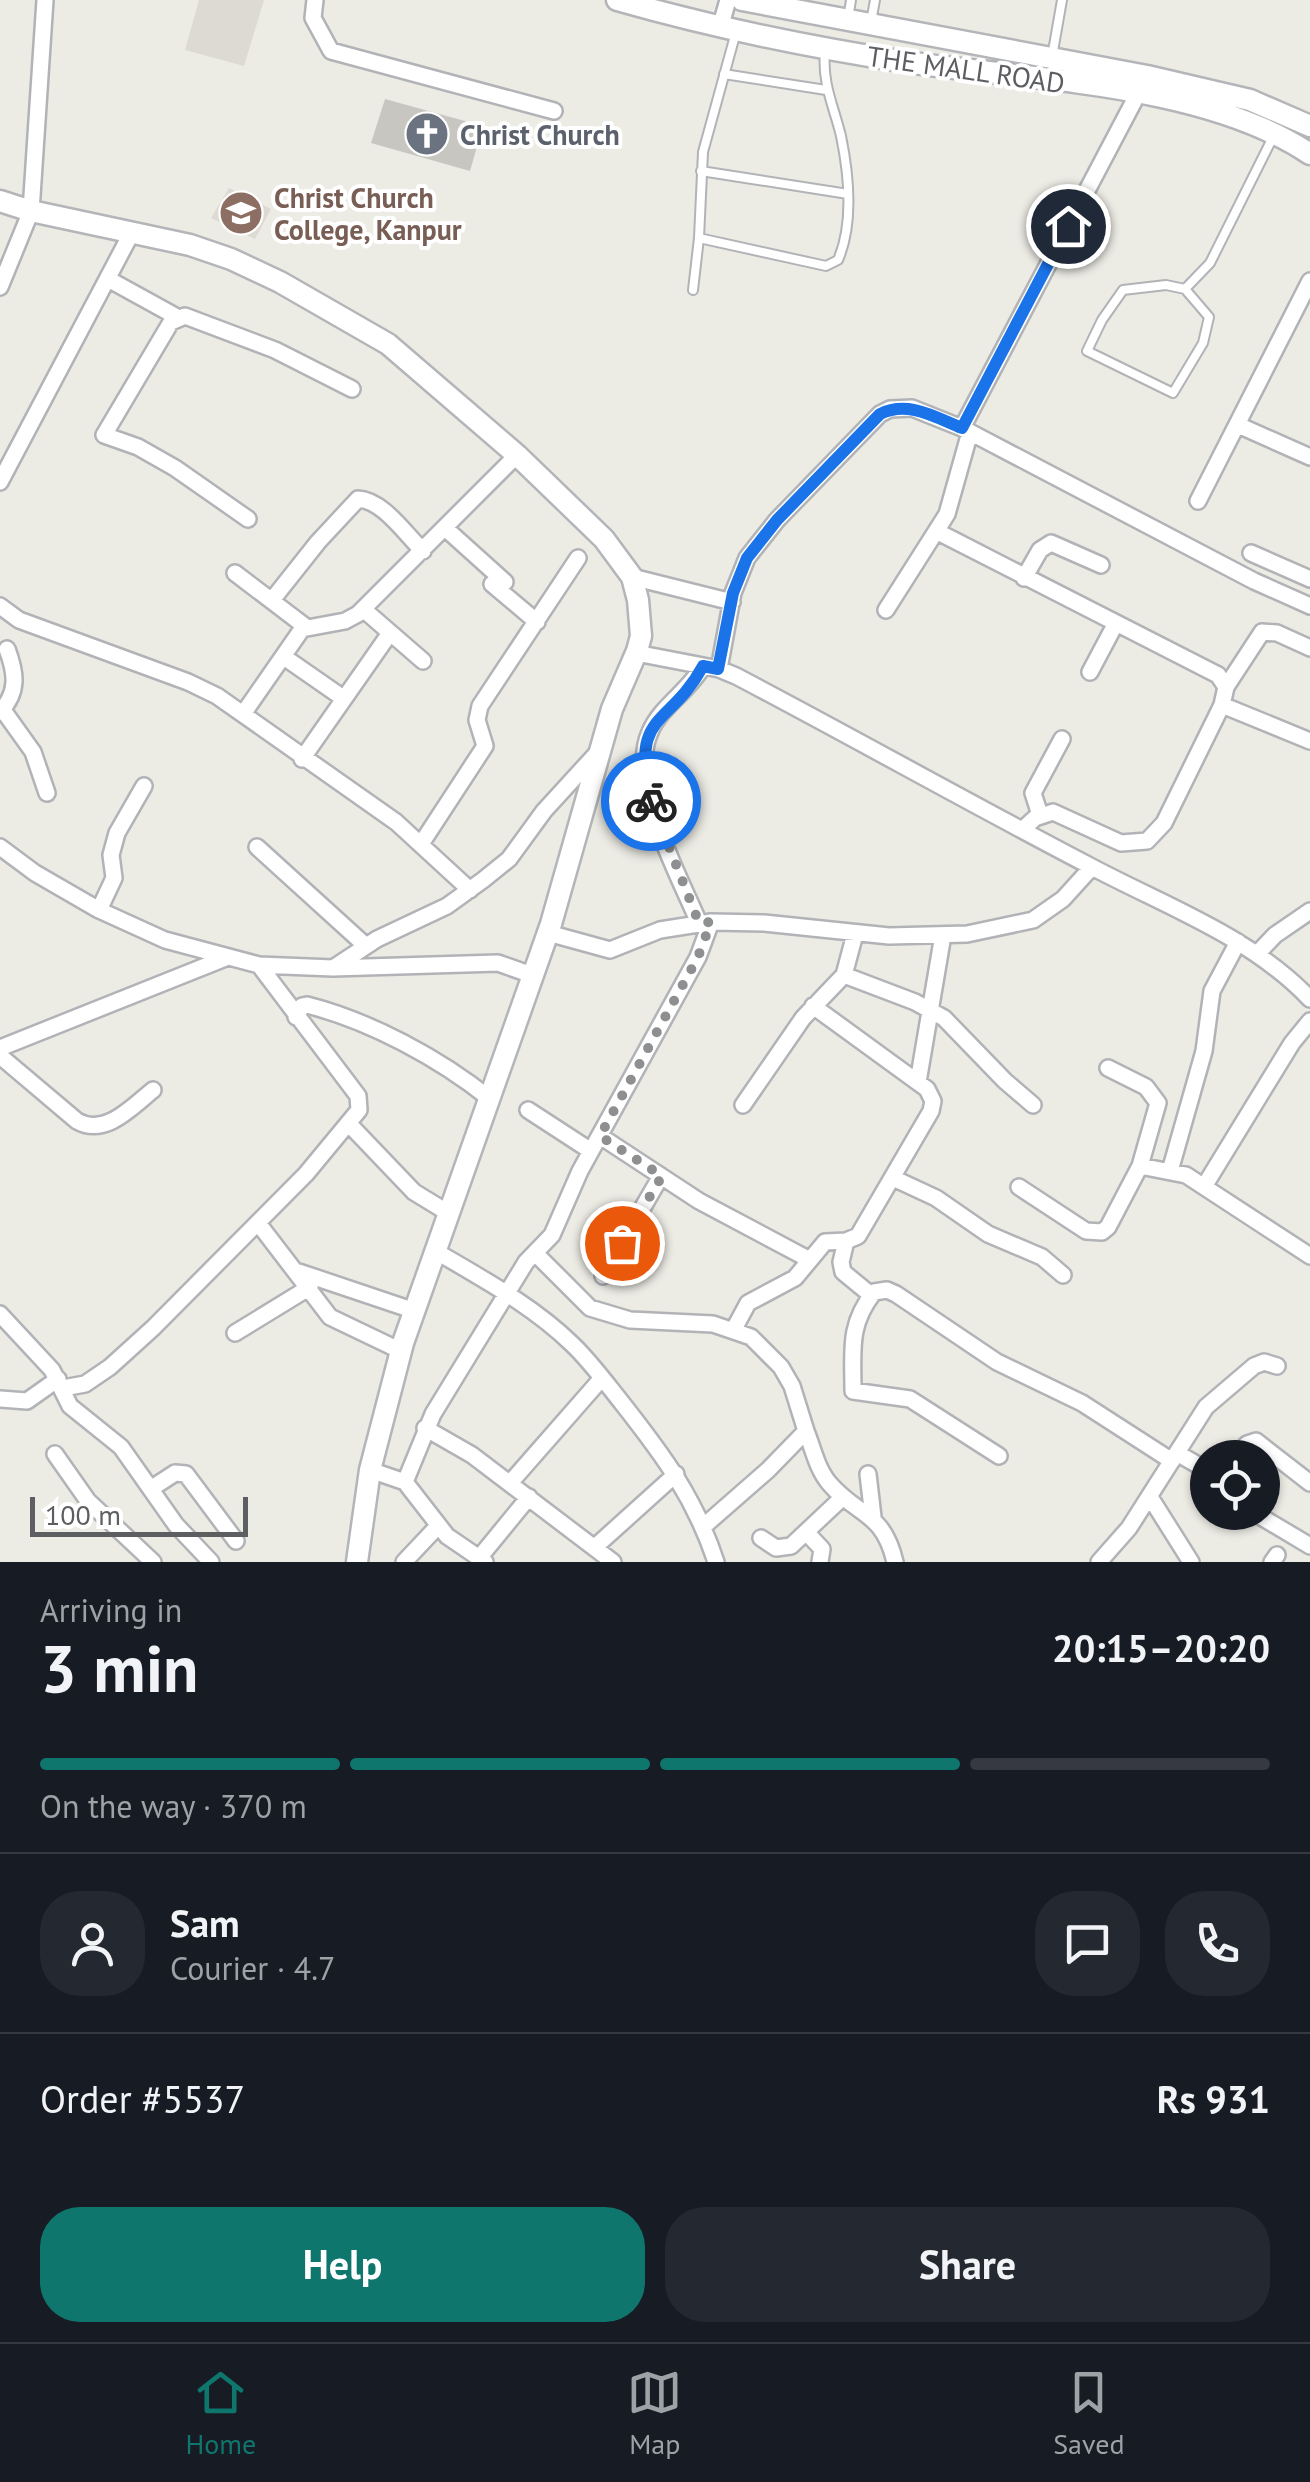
<!DOCTYPE html>
<meta charset="utf-8">
<style>
body{margin:0;font-family:"PT Sans",sans-serif;background:#242831;color:#f1f3f6;height:100vh;display:flex;flex-direction:column;font-size:38px;white-space:nowrap}
*{box-sizing:border-box;margin:0}
p{font-size:32px;color:#9ea1a6}
.icon{flex:none;width:55px;height:55px;fill:none;stroke:currentColor;stroke-width:2;stroke-linecap:round;stroke-linejoin:round}
.map{position:relative;height:1562px;overflow:hidden}
.details{display:flex;flex-direction:column;background:#171b24;flex:1}
.details>*{flex:none}
.controls{position:absolute;left:1190px;top:1440px;display:grid;gap:20px}
.controls a{display:grid;place-items:center;width:90px;height:90px;border-radius:50%;background:#171b24;box-shadow:0 2px 8px #0004;font-size:50px}
.scale{position:absolute;left:30px;bottom:25px;width:218px;box-sizing:border-box;padding-left:10px;border:5px solid #5c5e62;border-top:0;font-size:28px;line-height:35px;white-space:nowrap;color:#5c5e62;-webkit-text-stroke:8px #fff;paint-order:stroke}
.pin{position:absolute;display:grid;place-items:center;width:85px;height:85px;color:#fff;margin:-42px;border:5px solid #fff;border-radius:50%;box-shadow:0 2px 10px #0007}
.courier{position:absolute;display:grid;place-items:center;width:100px;height:100px;margin:-50px;border:8px solid #1a73e8;border-radius:50%;background:#fff;color:#222;box-shadow:0 2px 12px #0007}
.summary em{font-style:normal;font-weight:800}
.summary div{display:flex;flex-direction:column-reverse}
.summary{display:flex;align-items:center;justify-content:space-between;height:170px;padding:0 40px}
h1{font-size:65px;font-weight:800;line-height:75px}
.bar{display:grid;grid-template-columns:repeat(4,1fr);gap:15px 10px;align-content:center;height:120px;padding:0 40px}
.bar i{height:12px;border-radius:8px;background:#363941}
.bar .active{background:#0f766e}
.bar p{grid-column:span 4}
.line{display:flex;align-items:center;gap:25px;padding:0 40px;border-top:2px solid #363941}
.line div{flex:1}
.round{display:grid;place-items:center;flex:none;width:105px;height:105px;border-radius:40px;background:#242831}
.primary-button{display:flex;gap:20px;margin-top:auto;padding:20px 40px}
.primary-button a{flex:1;height:115px;border-radius:40px;background:#0f766e;color:#fff;font-size:40px;font-weight:800;line-height:115px;text-align:center}
.primary-button a+a{background:#242831;color:#f1f3f6}
.dock{display:flex;justify-content:space-around;align-items:center;height:140px;border-top:2px solid #363941;background:#171b24;font-size:28px;color:#9ea1a6}
.dock a{display:grid;justify-items:center;gap:5px}
.dock .active{color:#0f766e}
.map>svg:first-child{display:block}
.education{fill:#dcdad2}
.building{fill:#c8c6c0}
.lines{fill:none;stroke-linecap:round;stroke-linejoin:round}
.lane-casing{stroke:#b1b3b7;stroke-width:12}
.street-casing{stroke:#b1b3b7;stroke-width:20}
.secondary-casing{stroke:#b3b5b9;stroke-width:25}
.lane{stroke:#fff;stroke-width:8}
.street{stroke:#fff;stroke-width:15}
.secondary{stroke:#fff;stroke-width:20}
.done{stroke:#8e8f90;stroke-width:10;stroke-dasharray:0 18}
.route{stroke:#1a73e8;stroke-width:12}
.labels{text-anchor:middle;dominant-baseline:central;stroke-width:8;stroke-linejoin:round;paint-order:stroke}
.street-label{font-size:28px;fill:#5c5e62;stroke:#fff}
.worship-label{font-size:28px;font-weight:bold;fill:#5b616d;stroke:#fff;text-anchor:start}
.education-label{font-size:28px;font-weight:bold;fill:#785e54;stroke:#fff;text-anchor:start}
</style>
<div class="map">
<svg width="1310" height="1562" viewBox="0 0 1310 1562">
<rect width="100%" height="100%" fill="#ecebe4"/>
<path class="education" d="M199,0h65l-20,66 -59,-16z
M229,188l42,21 -16,30 -44,-21z"/>
<path class="building" d="M385,99l98,27 -13,45 -99,-28z"/>
<g class="lines">
<defs>
<path id="lane" d="M848,19l3,-19
M871,22l4,-22
M1052,57l10,-57
M724,74l102,16
M701,171l147,23
M699,238l127,28 12,-6c16,-37 11,-85 3,-124 -7,-29 -19,-52 -16,-84
M1185,289l24,28 -6,26 -30,50 -86,-42 15,-31 21,-30 43,-5 19,4 25,-26 64,-128
M693,290l6,-52 4,-86 33,-120"/>
<path id="street" d="M315,0l-2,18 18,33 223,60
M720,28l8,-28
M108,279l69,38
M0,287l31,-76 14,-211
M1238,425l72,32
M962,428l181,-344
M0,482l132,-250
M1198,501l112,-220
M248,519l-73,-51 -37,-21 -34,-12 67,-113 14,-6 90,34 77,39
M445,528l60,54
M938,532l280,143 8,12 -4,18 -58,118 -17,18 -26,2 -68,-31 -18,6 -13,12
M1251,553l59,26
M235,573l71,54
M632,577l100,25
M1024,578l16,-28 11,-7 50,22
M492,584l45,38
M272,600l46,-58 40,-43c25,1 48,36 65,52
M0,606l19,14 169,62 29,14 179,126 74,68
M363,609l60,52
M886,610l61,-96 23,-82
M636,653l83,16 17,7c118,62 235,128 354,190 75,40 160,70 220,133
M284,657l59,41
M719,669l14,-76 14,-35 30,-38 103,-106 10,-5 22,-1 50,20 292,153 56,25
M1090,672l26,-49
M1226,687l36,-55 15,1 33,15
M1222,705l88,36
M3,710l30,42 14,41
M0,712c19,-20 16,-39 7,-63
M243,714l59,-85 43,-8 13,-7 159,-159
M302,759l88,-126
M1040,815l-7,-22 29,-54
M421,844l64,-98 -8,-26 3,-14 98,-148
M0,847l35,26 64,37 66,30 94,25 74,3 44,-29 70,-33 36,-26 26,-21 35,-48 54,-59
M257,847l109,99
M99,910l15,-32 -3,-23 6,-22 27,-47
M699,923c-20,-48 -72,-141 -49,-191 11,-26 39,-41 53,-66
M548,933l62,17 50,-20 51,-8 53,1 125,13 78,-2 66,-14 30,-21 29,-32
M1257,954l18,-19 35,-24
M333,968l165,-5 34,12
M844,975l71,27 29,16 61,63 28,24
M296,1017l6,-11 5,-1c63,16 132,53 183,94
M0,1048l228,-91
M0,1056l77,65c28,16 55,-14 76,-31
M918,1082l25,-147
M743,1105l60,-87 41,-43 11,-41
M528,1110l63,41
M349,1124l65,68 36,22
M600,1136l99,65 111,59
M1140,1166l46,9 124,81
M1170,1171l34,-120 8,-60 26,-49
M893,1178l43,20 52,36 54,23 21,18
M1205,1185l87,-142 18,-22
M1019,1187l67,44 16,1 6,-5 32,-61 18,-63 -12,-16 -38,-19
M258,1223l72,94 71,34
M846,1241l-5,21 2,10 28,23
M437,1252c46,27 96,54 135,92 18,17 34,39 50,59 41,52 73,95 94,159
M535,1253l55,55 40,12 83,4 38,13 30,30 11,19 14,45
M299,1272l116,39
M603,1276l58,-100
M0,1314l52,56 18,36 51,41 55,78 35,37
M734,1329l14,-26 47,-25 30,-36 21,-1 12,-5 73,-125 2,-10 -6,-12 -114,-83
M235,1333l75,-46
M63,1388l22,-4 25,-17 43,-39 153,-154 53,-64 -1,-14 -99,-131
M0,1399l27,2 31,-22
M425,1428l47,27 141,107
M1177,1453l31,18
M55,1454l33,47 65,61
M999,1456l-89,-57 -57,-8c0,-41 -5,-66 21,-99l13,-2 9,4 101,68 85,41 90,58
M1235,1458l12,-14 9,-3 54,42
M370,1470l35,12 42,54 38,26
M868,1474l5,43
M405,1482l28,-68 93,-152 26,-27 28,-64 118,-214 13,-35
M510,1483l92,-105
M152,1488l23,-15 11,1 50,67
M1150,1497l41,65
M1253,1512l57,34
M704,1526l64,-56 38,-39c7,17 11,38 23,52 29,34 54,28 66,79
M807,1533l15,16 -2,13
M761,1538l15,10 15,-2 52,-49
M595,1547l81,-73
M479,1558l50,-61
M404,1562l33,-35
M1099,1562l30,-34 77,-121 48,-41 10,-4 13,4
M1272,1562l5,-7"/>
<path id="secondary" d="M617,0c95,27 191,47 289,62 125,18 298,21 404,92
M742,0l405,76 103,24 60,26
M0,201l31,10 159,34 41,14 49,23 108,62 129,111 87,84 28,38 6,23 3,36 -4,15 -25,58 -61,215 -148,419 -33,127 -13,92"/>
</defs>
<use href="#lane" class="lane-casing"/>
<use href="#street" class="street-casing"/>
<use href="#secondary" class="secondary-casing"/>
<use href="#lane" class="lane"/>
<use href="#street" class="street"/>
<use href="#secondary" class="secondary"/>
</g>
<g class="lines">
<path class="done" d="M622,1243l40,-67 -62,-40 98,-179 13,-35 -12,1 -48,-122"/>
<path class="route" d="M651,801c-21,-91 18,-72 52,-135l15,3 15,-76 14,-35 30,-38 103,-106c28,-14 55,3 82,14l106,-202"/>
</g>
<defs>
<symbol id="church-disc" viewBox="-11 -11 22 22"><circle r="9.5" fill="#6b7280" stroke="#fff"/><path d="M-1.2-6h2.4v3.5h3.3v2.4h-3.3V6h-2.4V-.1h-3.3v-2.4h3.3Z" fill="#fff"/></symbol>
<symbol id="university-disc" viewBox="-11 -11 22 22"><circle r="9.5" fill="#8d6e63" stroke="#fff"/><path d="M0-5L7-2L0 1L-7-2ZM-4 1L0 2.5L4 1V4Q0 6-4 4Z" fill="#fff"/></symbol>
</defs>
<g fill-rule="evenodd">
<use href="#church-disc" x="402" y="109" width="50" height="50"/>
<use href="#university-disc" x="216" y="188" width="50" height="50"/>
</g>
<g class="labels">
<g class="street-label">
<text transform="translate(966 69) rotate(8)">THE MALL ROAD</text>
</g>
<g class="worship-label">
<text x="460" y="134">Christ Church</text>
</g>
<g class="education-label">
<text x="274" y="197">Christ Church<tspan x="274" dy="32">College, Kanpur</tspan></text>
</g>
</g>
</svg>
<div class="controls">
<a><svg class="icon" aria-label="locate" viewBox="0 0 24 24"><circle cx="12" cy="12" r="6"/><path d="M12 2v4M12 18v4M2 12h4M18 12h4"/></svg></a>
</div>
<div class="scale">100 m</div>
<div class="pin" style="left:622px;top:1243px;background:#ea580c"><svg class="icon" aria-label="bag" viewBox="0 0 24 24"><path d="M5 8h14l-1 12H6zM9 8a3 3 0 0 1 6 0"/></svg></div>
<div class="pin" style="left:1068px;top:226px;background:#1f2937"><svg class="icon" aria-label="home" viewBox="0 0 24 24"><path d="M3 11l9-7 9 7M6 9v11h12V9"/></svg></div>
<div class="courier" style="left:651px;top:801px"><svg class="icon" aria-label="bike" viewBox="0 0 24 24"><circle cx="6" cy="16" r="4"/><circle cx="18" cy="16" r="4"/><path d="M6 16l4-8h5l3 8M10 8l3 8H6M13 5h3"/></svg></div>
</div>
<section class="details">
<div class="summary"><div><h1>3 min</h1><p>Arriving in</p></div><em>20:15–20:20</em></div>
<div class="bar"><i class="active"></i><i class="active"></i><i class="active"></i><i></i><p>On the way · 370 m</p></div>
<div class="line" style="height:180px"><a class="round"><svg class="icon" aria-label="person" viewBox="0 0 24 24"><circle cx="12" cy="8" r="4"/><path d="M4 21q1-7 8-7t8 7"/></svg></a><div><b>Sam</b><p>Courier · 4.7</p></div><a class="round"><svg class="icon" aria-label="chat" viewBox="0 0 24 24"><path d="M4 5h16v11H9l-5 4z"/></svg></a><a class="round"><svg class="icon" aria-label="phone" viewBox="0 0 24 24"><path d="M5 4h4l2 5-3 2q2 4 5 5l2-3 5 2v4C11 20 4 13 5 4z"/></svg></a></div>
<div class="line" style="height:130px"><div>Order #5537</div><b>Rs 931</b></div>
<div class="primary-button"><a>Help</a><a>Share</a></div>
</section>
<nav class="dock">
<a class="active"><svg class="icon" aria-label="home" viewBox="0 0 24 24"><path d="M3 11l9-7 9 7M6 9v11h12V9"/></svg>Home</a>
<a><svg class="icon" aria-label="map" viewBox="0 0 24 24"><path d="M3 6l6-2 6 2 6-2v14l-6 2-6-2-6 2zM9 4v14M15 6v14"/></svg>Map</a>
<a><svg class="icon" aria-label="saved" viewBox="0 0 24 24"><path d="M7 4h10v16l-5-4-5 4z"/></svg>Saved</a>
</nav>
